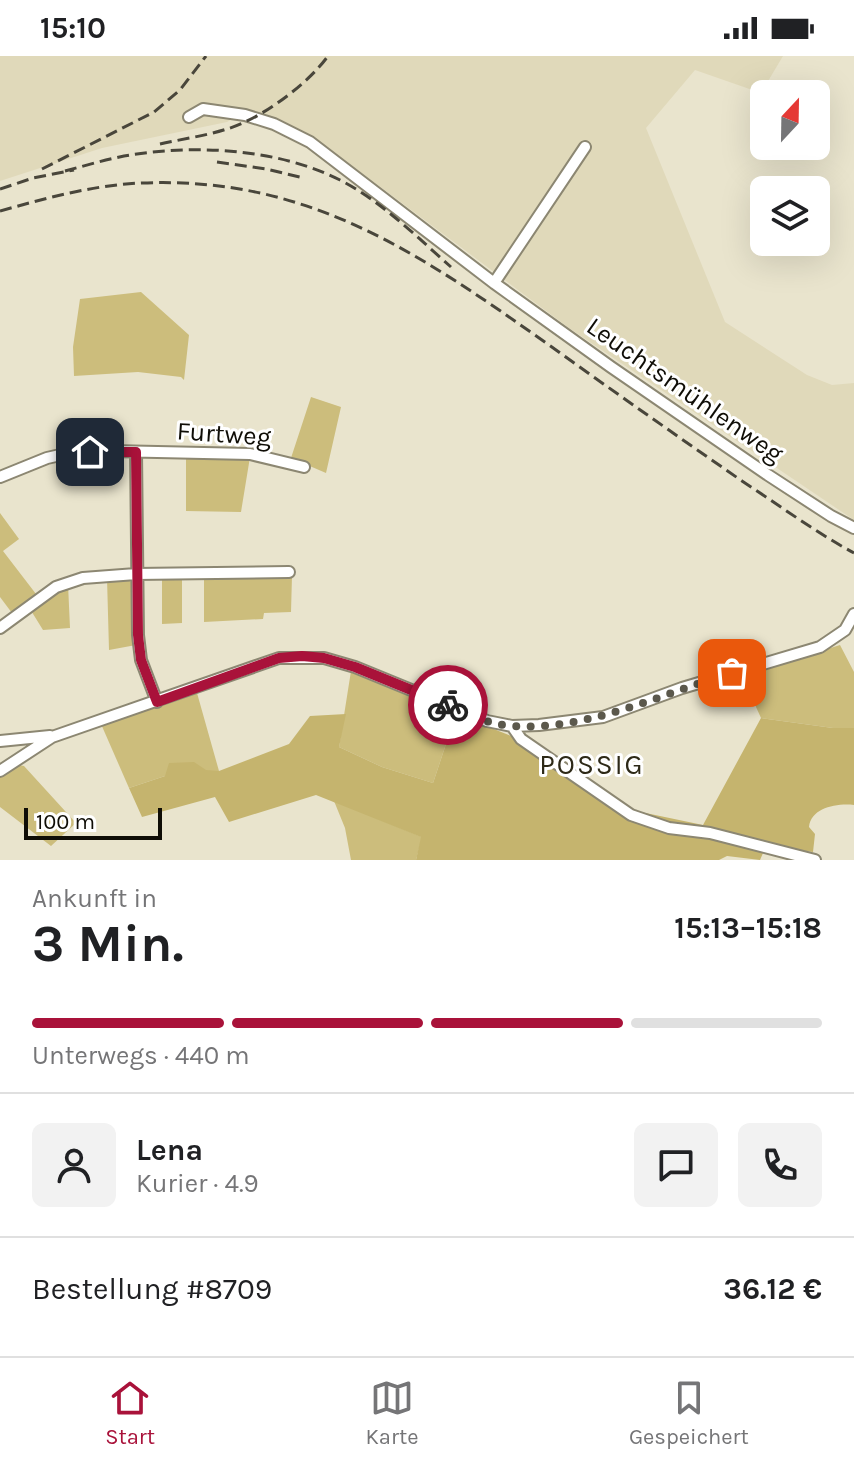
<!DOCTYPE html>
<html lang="de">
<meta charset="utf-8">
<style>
body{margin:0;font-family:Karla,sans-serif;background:#f2f2f2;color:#202124;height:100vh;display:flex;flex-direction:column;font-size:30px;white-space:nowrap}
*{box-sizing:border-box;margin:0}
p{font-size:26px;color:#757577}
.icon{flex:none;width:44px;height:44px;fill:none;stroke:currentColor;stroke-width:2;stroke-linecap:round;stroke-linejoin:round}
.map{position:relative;height:804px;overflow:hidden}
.drawer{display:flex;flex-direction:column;background:#fff;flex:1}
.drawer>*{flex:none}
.needle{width:52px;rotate:22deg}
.fabs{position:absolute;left:750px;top:24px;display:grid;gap:16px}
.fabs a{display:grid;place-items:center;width:80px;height:80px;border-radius:12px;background:#fff;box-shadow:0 8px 32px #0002;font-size:40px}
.scale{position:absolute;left:24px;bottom:20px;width:138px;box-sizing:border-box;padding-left:8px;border:4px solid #0f0d06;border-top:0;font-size:22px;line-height:28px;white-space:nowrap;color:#0f0d06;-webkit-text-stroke:6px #fff;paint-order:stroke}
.pin{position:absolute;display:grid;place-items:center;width:68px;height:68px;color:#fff;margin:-34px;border-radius:16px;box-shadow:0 4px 12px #0006}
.courier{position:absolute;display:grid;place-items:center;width:80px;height:80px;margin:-40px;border:6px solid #a9123a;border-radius:50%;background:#fff;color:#222;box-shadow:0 2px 10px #0007}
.headline em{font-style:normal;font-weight:700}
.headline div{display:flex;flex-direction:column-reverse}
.headline{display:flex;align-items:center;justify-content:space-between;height:136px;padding:0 32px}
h1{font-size:52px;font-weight:700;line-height:60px}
.bar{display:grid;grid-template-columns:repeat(4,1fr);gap:12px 8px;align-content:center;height:96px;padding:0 32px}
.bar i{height:10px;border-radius:6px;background:#e0e0e0}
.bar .on{background:#a9123a}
.bar p{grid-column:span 4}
.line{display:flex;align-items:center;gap:20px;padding:0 32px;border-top:2px solid #e0e0e0}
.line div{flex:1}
.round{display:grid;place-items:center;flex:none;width:84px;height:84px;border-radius:12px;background:#f2f2f2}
.status{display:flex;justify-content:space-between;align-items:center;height:56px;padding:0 40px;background:#fff;direction:ltr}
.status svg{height:22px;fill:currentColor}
.menu{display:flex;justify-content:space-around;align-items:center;height:112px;border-top:2px solid #e0e0e0;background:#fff;font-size:22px;color:#757577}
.menu a{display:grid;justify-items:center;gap:4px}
.menu .on{color:#a9123a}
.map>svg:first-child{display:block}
.built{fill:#e0d9ba}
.green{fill:#ccbd7c}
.forest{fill:#c5b46e}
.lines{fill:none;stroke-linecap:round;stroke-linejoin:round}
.minor-casing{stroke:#8c8772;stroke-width:14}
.minor{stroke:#fff;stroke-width:10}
.rail{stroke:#49463b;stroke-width:3;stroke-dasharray:12 6;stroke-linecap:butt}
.done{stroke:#5b584c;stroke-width:8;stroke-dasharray:0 14.4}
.route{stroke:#a9123a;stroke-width:10}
.labels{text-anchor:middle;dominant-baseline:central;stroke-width:6;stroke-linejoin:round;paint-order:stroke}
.street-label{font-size:26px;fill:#0f0d06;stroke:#fff}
.neighbourhood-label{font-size:28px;letter-spacing:2px;fill:#2d2917;stroke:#fff}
</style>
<div class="status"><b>15:10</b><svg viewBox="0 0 49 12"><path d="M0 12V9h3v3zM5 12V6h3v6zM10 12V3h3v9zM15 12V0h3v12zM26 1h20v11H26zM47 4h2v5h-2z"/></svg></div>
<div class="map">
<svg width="854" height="804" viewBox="0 0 854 804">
<rect width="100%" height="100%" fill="#e9e4cd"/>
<path class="built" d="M0,0h783l-22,37 -66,-23 -49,58 79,194 82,53 25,10 22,-2v137l-285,-192 -230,-172 -59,-36 -31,-11 -22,13 -125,26 -102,33z"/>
<path class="green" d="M141,236l48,43 -5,45 -3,-3 -43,-5 -64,4 -1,-29 7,-48z
M311,341l30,10 -15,66 -35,-15z
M186,399l64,2 -9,55 -55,-1z
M0,457l19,26 -16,12 33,43 -24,19 -12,-16z
M292,520l-1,36 -27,1 -1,6 -59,3v-45z
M182,521v46l-20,1v-46z
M107,522h20l6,6 3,61 -27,5z
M68,528l2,44 -27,2 -13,-21z
M840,589l14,27v56h-21l-72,-10 -19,-42z
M351,615l105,43 -23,69 -51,-16 -43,-20z
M197,637l22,78 -54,5 -36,12 -28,-64z
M14,708l10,2 52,57 -25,23 -51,-39v-30z
M334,745l88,36 -6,23h-65l-6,-32z"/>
<path class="forest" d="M346,658l-7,33 43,20 51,16 23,-69 60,24 107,74 13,-1 67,14 58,-107 72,10h21v77c-18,-2 -43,3 -45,22l6,7 -2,18 -47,-6 -6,14 -33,-4 -8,4h-303l5,-23 -105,-42 -87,27 -14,-25 -73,20 -13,-29 36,-12 4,-13 25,-1 12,8 13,1 70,-27 21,-28z"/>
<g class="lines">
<defs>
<path id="minor" d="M189,61l14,-8 42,6 29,9 36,18 184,141 117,84 157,108 63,41 23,12
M494,227l91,-136
M136,396l2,183 3,25 16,42
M0,421l47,-19 22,-5 42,-2 139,3 54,13
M0,572l56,-41 27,-9 53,-4 153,-2
M512,670l9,13 110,76 38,13 41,5 105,27
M0,685l50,-5
M0,715l52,-34 227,-79h45l31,9 132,54 25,5 27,-1 64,-8 79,-29 138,-41 25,-17 9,-16"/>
</defs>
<use href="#minor" class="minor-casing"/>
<use href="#minor" class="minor"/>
<path class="rail" d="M160,88c22,-5 45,-8 67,-15 34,-10 81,-45 101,-73
M217,106l49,7 38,9
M42,113l112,-57 26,-22 26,-34
M65,115c19,-5 39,-11 59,-15 70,-12 152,-8 216,24 41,21 77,57 111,87
M0,133l33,-11 41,-8
M0,155c47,-13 93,-26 142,-28 167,-7 278,71 407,162 64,46 128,91 193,136 37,24 73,51 112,72"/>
</g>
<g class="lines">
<path class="done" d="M448,649c21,9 42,20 64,21 77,5 148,-32 220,-53"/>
<path class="route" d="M90,396h46l2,183 3,25 16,42 122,-44 23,-2 22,2 31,9 93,38"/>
</g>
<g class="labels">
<g class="street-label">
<text transform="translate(685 334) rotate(35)">Leuchtsmühlenweg</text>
<text transform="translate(224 378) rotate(4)">Furtweg</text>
</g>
<g class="neighbourhood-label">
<text x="592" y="708">POSSIG</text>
</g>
</g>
</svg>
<div class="fabs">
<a><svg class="needle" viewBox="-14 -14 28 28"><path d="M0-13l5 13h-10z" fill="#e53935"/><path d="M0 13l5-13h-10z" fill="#757577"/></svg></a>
<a><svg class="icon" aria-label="layers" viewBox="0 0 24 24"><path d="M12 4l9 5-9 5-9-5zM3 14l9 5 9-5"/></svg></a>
</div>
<div class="scale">100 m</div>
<div class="pin" style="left:732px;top:617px;background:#ea580c"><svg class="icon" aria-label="bag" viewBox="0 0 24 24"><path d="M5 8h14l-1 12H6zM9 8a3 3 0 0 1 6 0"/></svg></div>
<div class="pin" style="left:90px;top:396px;background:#1f2937"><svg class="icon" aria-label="home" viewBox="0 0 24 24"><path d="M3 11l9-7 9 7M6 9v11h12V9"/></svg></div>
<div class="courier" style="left:448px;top:649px"><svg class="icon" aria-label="bike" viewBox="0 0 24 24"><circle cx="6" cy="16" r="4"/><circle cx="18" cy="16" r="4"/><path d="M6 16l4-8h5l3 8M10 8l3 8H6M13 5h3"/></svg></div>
</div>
<section class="drawer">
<div class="headline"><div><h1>3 Min.</h1><p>Ankunft in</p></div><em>15:13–15:18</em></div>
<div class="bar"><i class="on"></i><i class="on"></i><i class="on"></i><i></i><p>Unterwegs · 440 m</p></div>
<div class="line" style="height:144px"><a class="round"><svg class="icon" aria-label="person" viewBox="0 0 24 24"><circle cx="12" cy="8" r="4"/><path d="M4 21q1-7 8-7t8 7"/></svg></a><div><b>Lena</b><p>Kurier · 4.9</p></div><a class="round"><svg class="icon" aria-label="chat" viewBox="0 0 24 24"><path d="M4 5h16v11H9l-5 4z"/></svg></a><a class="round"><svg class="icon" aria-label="phone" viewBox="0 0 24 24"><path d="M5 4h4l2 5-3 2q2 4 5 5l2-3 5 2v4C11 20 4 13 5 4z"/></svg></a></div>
<div class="line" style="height:104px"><div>Bestellung #8709</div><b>36.12 €</b></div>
</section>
<nav class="menu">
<a class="on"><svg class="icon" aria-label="home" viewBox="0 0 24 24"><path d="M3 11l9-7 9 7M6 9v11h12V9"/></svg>Start</a>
<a><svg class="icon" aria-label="map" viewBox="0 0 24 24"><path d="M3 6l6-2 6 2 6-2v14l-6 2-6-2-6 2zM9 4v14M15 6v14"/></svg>Karte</a>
<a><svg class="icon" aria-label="saved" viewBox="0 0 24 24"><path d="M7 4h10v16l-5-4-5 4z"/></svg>Gespeichert</a>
</nav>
